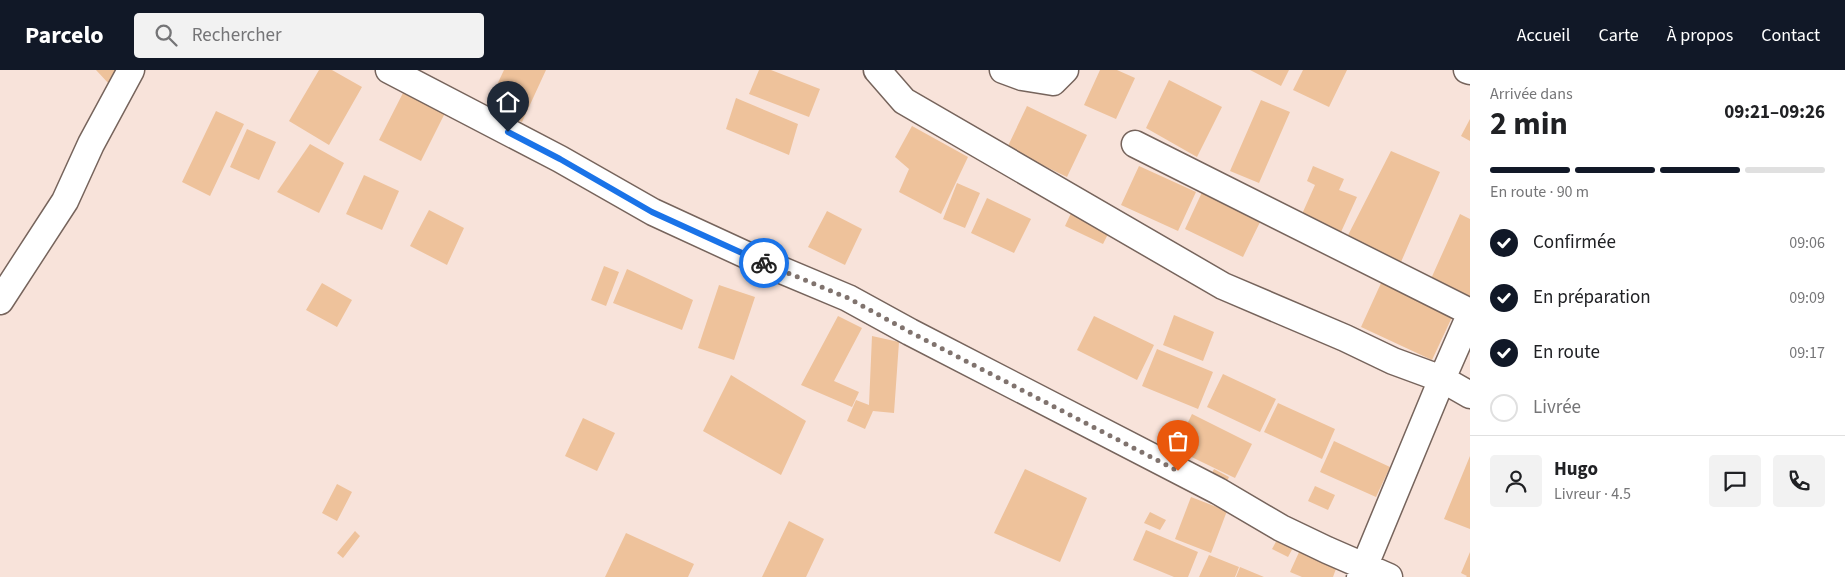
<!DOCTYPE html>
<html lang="fr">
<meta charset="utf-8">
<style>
body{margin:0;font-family:"Source Sans 3",sans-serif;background:#f2f2f2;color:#202124;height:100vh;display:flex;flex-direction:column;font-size:19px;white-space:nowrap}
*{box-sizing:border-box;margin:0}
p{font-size:16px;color:#757577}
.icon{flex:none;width:28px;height:28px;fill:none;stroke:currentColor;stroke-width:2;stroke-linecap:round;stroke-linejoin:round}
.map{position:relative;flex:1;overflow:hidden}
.panel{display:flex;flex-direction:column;background:#fff;width:375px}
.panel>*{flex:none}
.pin{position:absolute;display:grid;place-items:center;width:42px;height:42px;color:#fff;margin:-51px -21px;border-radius:50% 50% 50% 0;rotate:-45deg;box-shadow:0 0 5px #0007}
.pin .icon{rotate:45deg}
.courier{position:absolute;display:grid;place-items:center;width:50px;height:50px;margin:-25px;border:4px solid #1a73e8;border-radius:50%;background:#fff;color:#222;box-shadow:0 1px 6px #0007}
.head em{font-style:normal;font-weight:700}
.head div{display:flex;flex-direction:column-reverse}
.head{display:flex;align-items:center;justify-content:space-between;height:85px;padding:0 20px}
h1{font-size:32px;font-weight:700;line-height:38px}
.bar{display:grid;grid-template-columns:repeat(4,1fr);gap:8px 5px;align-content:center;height:60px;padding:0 20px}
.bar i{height:6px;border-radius:4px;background:#e0e0e0}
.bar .active{background:#111827}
.bar p{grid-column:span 4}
.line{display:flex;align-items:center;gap:12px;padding:0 20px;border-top:1px solid #e0e0e0}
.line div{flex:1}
.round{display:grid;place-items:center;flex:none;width:52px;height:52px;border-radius:5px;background:#f2f2f2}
ol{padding:0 20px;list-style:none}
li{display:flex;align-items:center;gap:15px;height:55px}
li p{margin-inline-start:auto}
li .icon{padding:5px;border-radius:50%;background:#111827;color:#fff;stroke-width:4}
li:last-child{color:#757577}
li i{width:28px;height:28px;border:2px solid #e0e0e0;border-radius:50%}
header{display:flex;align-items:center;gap:30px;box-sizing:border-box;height:70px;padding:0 25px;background:#111827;color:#fff}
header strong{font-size:24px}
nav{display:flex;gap:28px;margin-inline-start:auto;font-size:18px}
.search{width:350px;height:45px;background:#f2f2f2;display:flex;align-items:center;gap:12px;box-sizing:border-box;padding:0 18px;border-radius:5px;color:#757577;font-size:19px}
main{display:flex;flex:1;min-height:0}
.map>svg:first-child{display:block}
.building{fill:#eec29b}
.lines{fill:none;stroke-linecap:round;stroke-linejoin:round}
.minor-casing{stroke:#76645c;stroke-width:29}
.minor{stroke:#fff;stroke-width:26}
.done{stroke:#80736e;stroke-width:5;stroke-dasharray:0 9}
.route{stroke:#1a73e8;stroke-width:6}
</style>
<header>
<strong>Parcelo</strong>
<div class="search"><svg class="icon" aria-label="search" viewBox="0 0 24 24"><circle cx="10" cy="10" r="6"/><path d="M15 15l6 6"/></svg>Rechercher</div>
<nav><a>Accueil</a><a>Carte</a><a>À propos</a><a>Contact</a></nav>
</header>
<main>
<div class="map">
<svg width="1470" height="507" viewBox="0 0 1470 507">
<rect width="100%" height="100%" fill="#f8e3da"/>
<path class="building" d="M96,0h24l-10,15z
M319,0h13l30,17 -33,58 -40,-24z
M504,0h42l-24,52 -35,-16z
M759,0h12l49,19 -11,28 -60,-23z
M1100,0h17l18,8 -19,41 -32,-14z
M1250,0h39l-8,16z
M1303,0h44l-18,37 -36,-17z
M1169,10l53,27 -25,50 -51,-29z
M404,21l42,20 -25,50 -42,-21z
M736,28l62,26 -9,31 -63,-26z
M1261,30l29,12 -31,71 -29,-12z
M1027,36l60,29 -20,42 -60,-29z
M216,41l28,13 -34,72 -28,-14z
M1470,49v22l-9,-5z
M912,56l56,31 -27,57 -42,-22 10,-23 -14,-12z
M247,59l29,13 -17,38 -29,-13z
M310,74l34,19 -25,50 -42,-21z
M1391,81l49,21 -39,90 -58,-17z
M1139,96l57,26 -18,39 -57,-26z
M1313,96l31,13 -5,11 18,7 -16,35 -39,-18 13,-29 -8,-4z
M364,105l35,16 -17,39 -36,-16z
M957,113l23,10 -15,35 -22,-9z
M1204,118l59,28 -20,41 -58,-28z
M987,128l44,21 -17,34 -43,-20z
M429,140l35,18 -17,37 -37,-19z
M827,141l35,18 -17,36 -37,-18z
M1072,141l38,19 -7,14 -38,-18z
M1460,144l10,5v76l-2,4 -38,-18z
M604,196l15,6 -13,34 -15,-6z
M627,199l66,31 -11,30 -69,-27z
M1382,211l71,34 -21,45 -71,-33z
M322,213l30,17 -15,27 -31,-17z
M719,215l36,12 -21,63 -36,-12z
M1174,245l40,17 -11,29 -40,-16z
M838,246l24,12 -28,53 25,11 -7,15 -51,-22z
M1094,246l60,29 -17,35 -60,-30z
M872,266l27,6 -5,71 -21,-2 -8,18 -18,-8 9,-21 13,5z
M1157,279l56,23 -15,37 -56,-23z
M1223,304l53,25 -16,33 -53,-25z
M731,305l75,46 -25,54 -78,-44z
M1278,333l57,26 -13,30 -58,-27z
M1192,344l60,30 -17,34 -60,-29z
M583,348l32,15 -18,38 -32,-15z
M1334,371l56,26 -14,30 -56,-25z
M1470,386v73l-26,-10z
M1025,399l62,29 -27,64 -66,-29z
M1214,399l15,8 -5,11 -16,-8z
M337,414l15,8 -15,29 -15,-8z
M1315,416l20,9 -7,15 -20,-9z
M1191,427l36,14 -16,42 -36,-14z
M1150,442l16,8 -6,10 -16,-7z
M789,451l35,18 -18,38h-44z
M1146,460l52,22 -10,25h-14l-41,-17z
M355,461l5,5 -17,22 -6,-5z
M626,463l68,31 -6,13h-83z
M1278,468l16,8 -6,11 -16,-8z
M1300,480l37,16 -4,11h-31l-12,-5z
M1470,482v25h-4l1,-1 -6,-3z
M1209,485l30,12 -4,10h-36z
M1240,497l24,10h-28z"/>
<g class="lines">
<defs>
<path id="minor" d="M389,0l171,89 93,53 102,47 93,39 62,34 308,159 63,37 46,22 62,27
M877,0l27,31 319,185 122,52 48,23 49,18 28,16
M1003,0l19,7 31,5 12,-12
M1467,0l3,1
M1135,74l335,168
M0,231l65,-100 26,-57 40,-74
M1360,507l82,-198 28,-64"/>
</defs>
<use href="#minor" class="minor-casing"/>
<use href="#minor" class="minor"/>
</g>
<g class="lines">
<path class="done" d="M764,193l84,35 62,34 268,139"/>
<path class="route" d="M508,62l52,27 92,53 112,51"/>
</g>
</svg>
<div class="pin" style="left:1178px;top:401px;background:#ea580c"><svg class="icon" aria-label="bag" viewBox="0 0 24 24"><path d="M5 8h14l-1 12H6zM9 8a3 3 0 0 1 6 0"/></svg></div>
<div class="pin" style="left:508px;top:62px;background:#1f2937"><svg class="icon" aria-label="home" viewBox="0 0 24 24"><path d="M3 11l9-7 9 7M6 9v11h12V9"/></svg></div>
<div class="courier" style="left:764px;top:193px"><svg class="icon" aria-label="bike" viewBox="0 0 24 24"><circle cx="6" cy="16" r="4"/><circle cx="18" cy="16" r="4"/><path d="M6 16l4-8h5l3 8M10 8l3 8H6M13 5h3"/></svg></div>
</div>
<section class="panel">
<div class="head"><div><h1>2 min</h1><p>Arrivée dans</p></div><em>09:21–09:26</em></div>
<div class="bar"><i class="active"></i><i class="active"></i><i class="active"></i><i></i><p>En route · 90 m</p></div>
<ol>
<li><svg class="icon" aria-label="check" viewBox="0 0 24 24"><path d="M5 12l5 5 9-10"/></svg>Confirmée<p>09:06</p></li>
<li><svg class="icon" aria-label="check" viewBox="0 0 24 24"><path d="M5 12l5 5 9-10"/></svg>En préparation<p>09:09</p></li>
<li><svg class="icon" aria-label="check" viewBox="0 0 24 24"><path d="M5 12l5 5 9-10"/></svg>En route<p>09:17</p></li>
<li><i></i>Livrée</li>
</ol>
<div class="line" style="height:90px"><a class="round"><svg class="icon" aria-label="person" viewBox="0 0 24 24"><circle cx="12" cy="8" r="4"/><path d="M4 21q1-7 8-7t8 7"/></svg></a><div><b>Hugo</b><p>Livreur · 4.5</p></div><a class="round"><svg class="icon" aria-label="chat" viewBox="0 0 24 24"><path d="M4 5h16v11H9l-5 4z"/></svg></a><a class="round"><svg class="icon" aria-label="phone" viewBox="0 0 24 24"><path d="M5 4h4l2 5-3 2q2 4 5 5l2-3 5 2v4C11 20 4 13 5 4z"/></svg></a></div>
</section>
</main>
